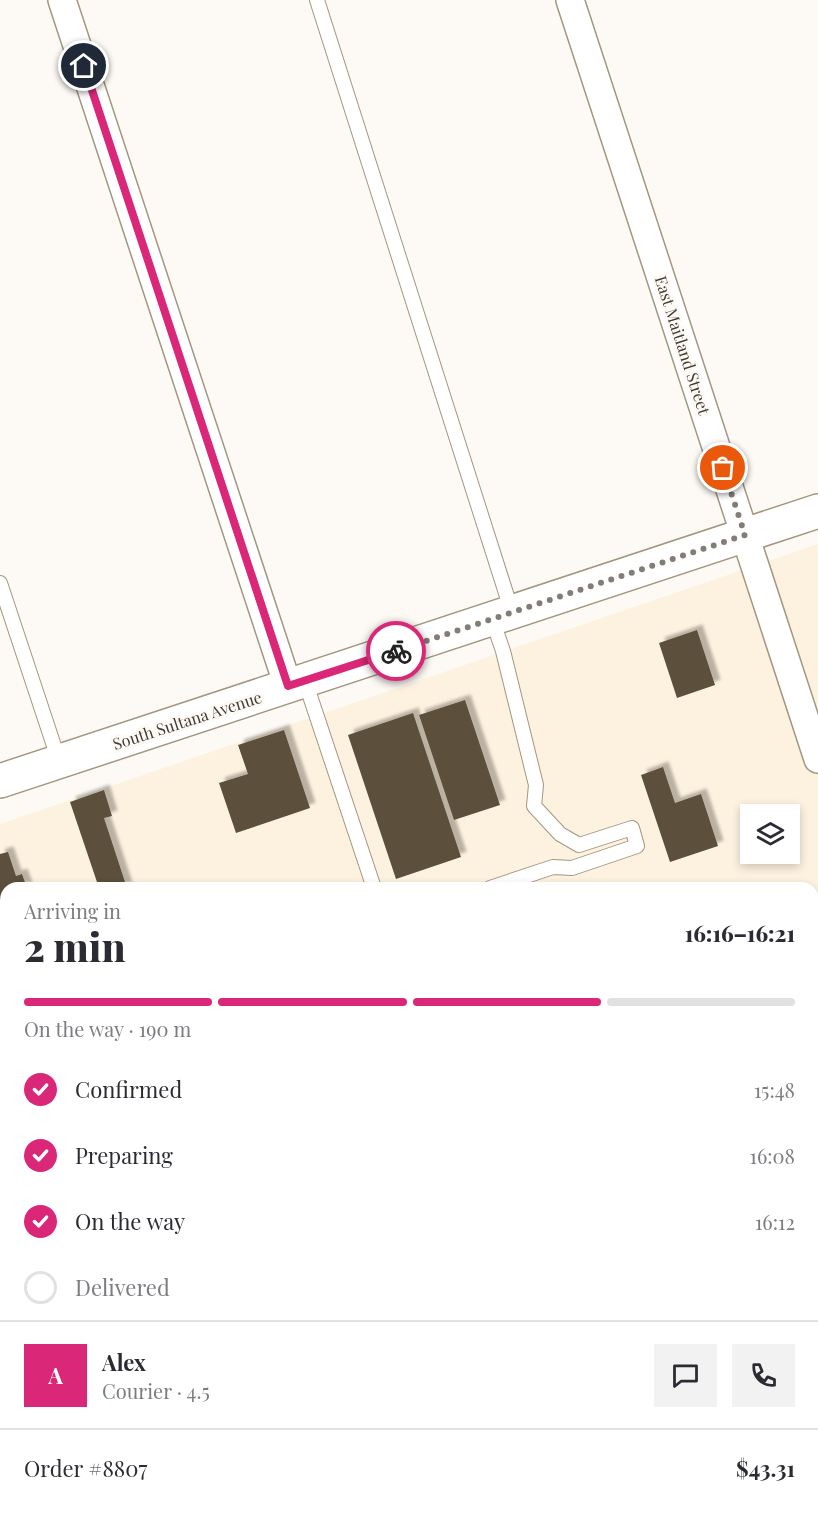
<!DOCTYPE html>
<meta charset="utf-8">
<style>
body{margin:0;font-family:"Playfair Display",serif;background:#f2f2f3;color:#2b2b33;height:100vh;display:flex;flex-direction:column;font-size:22px;white-space:nowrap}
*{box-sizing:border-box;margin:0}
p{font-size:20px;color:#7c7c81}
.icon{flex:none;width:33px;height:33px;fill:none;stroke:currentColor;stroke-width:2;stroke-linecap:round;stroke-linejoin:round}
.map{position:relative;flex:1;overflow:hidden}
.sheet{position:absolute;left:0px;top:882px;width:819px;height:636px;display:flex;flex-direction:column;background:#fff;border-radius:18px 18px 0 0;box-shadow:0 3px 9px #0003}
.sheet>*{flex:none}
.tools{position:absolute;left:740px;top:804px;display:grid;gap:12px}
.tools a{display:grid;place-items:center;width:60px;height:60px;border-radius:0px;background:#fff;box-shadow:0 3px 9px #0003;font-size:30px}
.pin{position:absolute;display:grid;place-items:center;width:51px;height:51px;color:#fff;margin:-26px;border:3px solid #fff;border-radius:50%;box-shadow:0 2px 6px #0007}
.courier{position:absolute;display:grid;place-items:center;width:60px;height:60px;margin:-30px;border:4px solid #db2777;border-radius:50%;background:#fff;color:#222;box-shadow:0 2px 8px #0007}
.summary em{font-style:normal;font-weight:800}
.summary div{display:flex;flex-direction:column-reverse}
.summary{display:flex;align-items:center;justify-content:space-between;height:102px;padding:0 24px}
h1{font-size:39px;font-weight:800;line-height:45px}
.bar{display:grid;grid-template-columns:repeat(4,1fr);gap:9px 6px;align-content:center;height:72px;padding:0 24px}
.bar i{height:8px;border-radius:4px;background:#e1e1e2}
.bar .selected{background:#db2777}
.bar p{grid-column:span 4}
.line{display:flex;align-items:center;gap:15px;padding:0 24px;border-top:2px solid #e1e1e2}
.line div{flex:1}
.round{display:grid;place-items:center;flex:none;width:63px;height:63px;border-radius:0px;background:#f2f2f3}
ol{padding:0 24px;list-style:none}
li{display:flex;align-items:center;gap:18px;height:66px}
li p{margin-inline-start:auto}
li .icon{padding:6px;border-radius:50%;background:#db2777;color:#fff;stroke-width:4}
li:last-child{color:#7c7c81}
li i{width:33px;height:33px;border:3px solid #e1e1e2;border-radius:50%}
.map>svg:first-child{display:block}
.built{fill:#fdf1df;fill-rule:evenodd}
.building{fill:#5b4f3a;filter:url(#shadow)}
.lines{fill:none;stroke-linecap:round;stroke-linejoin:round}
.service-casing{stroke:#a4967f;stroke-width:16}
.minor-casing{stroke:#a4967f;stroke-width:30}
.tertiary-casing{stroke:#a4967f;stroke-width:36}
.service{stroke:#fff;stroke-width:14}
.minor{stroke:#fff;stroke-width:27}
.tertiary{stroke:#fff;stroke-width:33}
.rail-casing{stroke:#7b766e;stroke-width:7}
.rail{stroke:#fdfaf5;stroke-width:4.5;stroke-dasharray:14;stroke-linecap:butt}
.done{stroke:#827d76;stroke-width:6;stroke-dasharray:0 10.8}
.route{stroke:#db2777;stroke-width:8}
.labels{text-anchor:middle;dominant-baseline:central;stroke-width:6;stroke-linejoin:round;paint-order:stroke}
.street-label{font-size:16px;fill:#403a31;stroke:#fdfaf5}
</style>
<div class="map">
<svg width="818" height="1518" viewBox="0 0 818 1518">
<defs>
<filter id="shadow"><feDropShadow dx="5.5" dy="-5.5" stdDeviation="1.5" flood-color="#0004"/></filter>
</defs>
<rect width="100%" height="100%" fill="#fdfaf5"/>
<path class="built" d="M818,544v810l-5,2v-468h-807v366l-6,-17v-413zM750,814h39v40h-39z
M6,1465v47h340l-18,6h-328v-50z"/>
<path class="building" d="M697,630l18,55 -38,13 -18,-55z
M465,700l35,105 -46,15 -35,-105z
M413,713l48,144 -65,22 -48,-144z
M284,730l26,78 -74,25 -17,-50 29,-9 -10,-29z
M663,767l12,36 26,-9 17,52 -48,16 -29,-87z
M104,790l8,26 -8,2 23,70h-28l-29,-86z
M8,852l8,24 6,-2 5,14h-21v73l-6,-16v-91z
M818,964v347l-5,2v-348z"/>
<g class="lines">
<defs>
<path id="service" d="M317,0l195,612
M0,583l59,178
M305,681l69,207
M490,888l63,-21 19,1 65,-22 -5,-18 -53,17 -19,-11 -26,-28 2,-21 -33,-134 -11,-32
M0,1257l6,-2
M812,1512l2,6"/>
<path id="minor" d="M62,0l226,686
M570,0l248,759
M0,1362l6,18
M813,1447l5,-2
M49,1512l2,6
M599,1518l18,-6"/>
<path id="tertiary" d="M0,781l818,-270"/>
</defs>
<use href="#service" class="service-casing"/>
<use href="#minor" class="minor-casing"/>
<use href="#tertiary" class="tertiary-casing"/>
<use href="#service" class="service"/>
<use href="#minor" class="minor"/>
<use href="#tertiary" class="tertiary"/>
<defs>
<path id="rail" d="M813,1394l5,-2
M435,1518l18,-6"/>
</defs>
<use href="#rail" class="rail-casing"/>
<use href="#rail" class="rail"/>
</g>
<g class="lines">
<path class="done" d="M396,651l349,-116 -22,-67"/>
<path class="route" d="M84,66l204,620 108,-35"/>
</g>
<g class="labels">
<g class="street-label">
<text transform="translate(683 345) rotate(72)">East Maitland Street</text>
<text transform="translate(187 720) rotate(-18)">South Sultana Avenue</text>
</g>
</g>
</svg>
<div class="tools">
<a><svg class="icon" aria-label="layers" viewBox="0 0 24 24"><path d="M12 4l9 5-9 5-9-5zM3 14l9 5 9-5"/></svg></a>
</div>
<div class="pin" style="left:723px;top:468px;background:#ea580c"><svg class="icon" aria-label="bag" viewBox="0 0 24 24"><path d="M5 8h14l-1 12H6zM9 8a3 3 0 0 1 6 0"/></svg></div>
<div class="pin" style="left:84px;top:66px;background:#1f2937"><svg class="icon" aria-label="home" viewBox="0 0 24 24"><path d="M3 11l9-7 9 7M6 9v11h12V9"/></svg></div>
<div class="courier" style="left:396px;top:651px"><svg class="icon" aria-label="bike" viewBox="0 0 24 24"><circle cx="6" cy="16" r="4"/><circle cx="18" cy="16" r="4"/><path d="M6 16l4-8h5l3 8M10 8l3 8H6M13 5h3"/></svg></div>
<section class="sheet">
<div class="summary"><div><h1>2 min</h1><p>Arriving in</p></div><em>16:16–16:21</em></div>
<div class="bar"><i class="selected"></i><i class="selected"></i><i class="selected"></i><i></i><p>On the way · 190 m</p></div>
<ol>
<li><svg class="icon" aria-label="check" viewBox="0 0 24 24"><path d="M5 12l5 5 9-10"/></svg>Confirmed<p>15:48</p></li>
<li><svg class="icon" aria-label="check" viewBox="0 0 24 24"><path d="M5 12l5 5 9-10"/></svg>Preparing<p>16:08</p></li>
<li><svg class="icon" aria-label="check" viewBox="0 0 24 24"><path d="M5 12l5 5 9-10"/></svg>On the way<p>16:12</p></li>
<li><i></i>Delivered</li>
</ol>
<div class="line" style="height:108px"><b class="round" style="background:#db2777;color:#fff">A</b><div><b>Alex</b><p>Courier · 4.5</p></div><a class="round"><svg class="icon" aria-label="chat" viewBox="0 0 24 24"><path d="M4 5h16v11H9l-5 4z"/></svg></a><a class="round"><svg class="icon" aria-label="phone" viewBox="0 0 24 24"><path d="M5 4h4l2 5-3 2q2 4 5 5l2-3 5 2v4C11 20 4 13 5 4z"/></svg></a></div>
<div class="line" style="height:78px"><div>Order #8807</div><b>$43.31</b></div>
</section>
</div>
